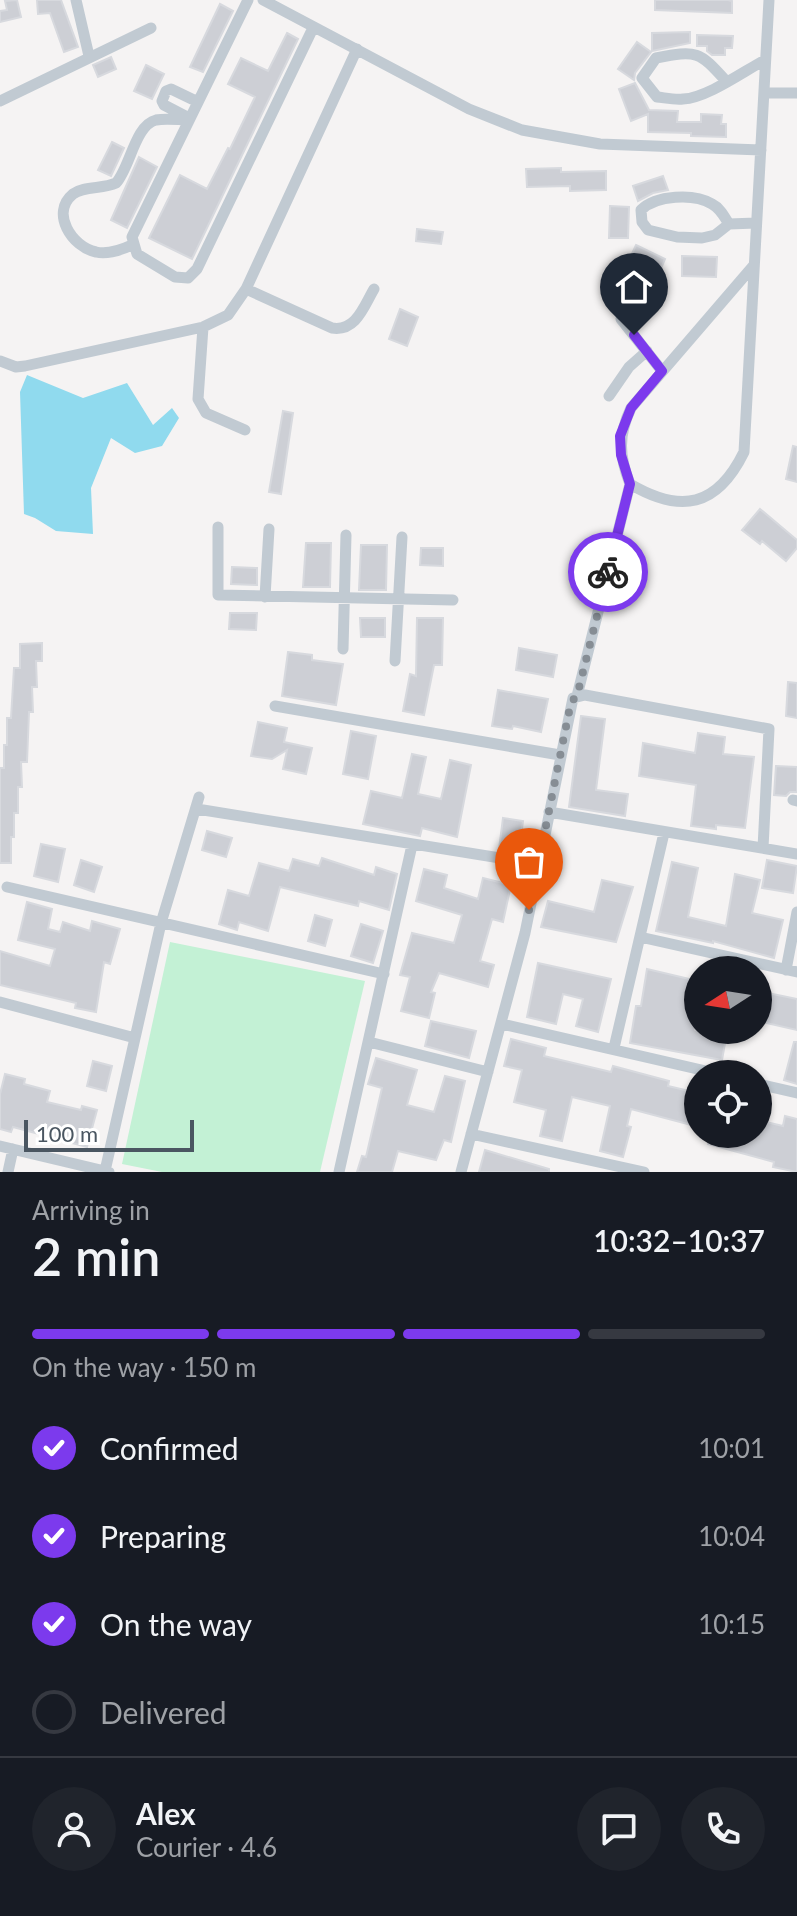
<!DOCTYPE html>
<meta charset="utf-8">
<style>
body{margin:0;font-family:Lato,sans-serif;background:#20242c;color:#f1f3f6;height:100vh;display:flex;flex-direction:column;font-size:30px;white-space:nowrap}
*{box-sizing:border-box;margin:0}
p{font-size:26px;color:#9ea1a6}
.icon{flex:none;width:44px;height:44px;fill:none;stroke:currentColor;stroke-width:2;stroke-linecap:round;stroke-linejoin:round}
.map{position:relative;height:1172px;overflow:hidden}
.sheet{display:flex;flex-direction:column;background:#171b24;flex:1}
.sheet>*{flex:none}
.needle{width:52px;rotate:258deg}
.buttons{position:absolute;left:684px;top:956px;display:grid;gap:16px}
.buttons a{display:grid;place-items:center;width:88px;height:88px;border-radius:50%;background:#171b24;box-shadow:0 2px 6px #0004;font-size:40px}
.scale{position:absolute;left:24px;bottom:20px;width:170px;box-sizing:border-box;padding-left:8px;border:4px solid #4a5661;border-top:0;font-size:22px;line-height:28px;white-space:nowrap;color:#4a5661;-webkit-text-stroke:6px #fff;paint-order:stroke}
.pin{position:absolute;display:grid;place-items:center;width:68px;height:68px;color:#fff;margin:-82px -34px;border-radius:50% 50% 50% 0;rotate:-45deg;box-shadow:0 0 8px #0007}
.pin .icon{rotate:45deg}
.courier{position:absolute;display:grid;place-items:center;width:80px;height:80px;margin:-40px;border:6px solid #7c3aed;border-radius:50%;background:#fff;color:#222;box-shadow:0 2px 10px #0007}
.head em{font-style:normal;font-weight:600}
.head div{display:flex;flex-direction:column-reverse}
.head{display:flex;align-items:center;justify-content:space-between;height:136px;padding:0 32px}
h1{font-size:52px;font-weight:600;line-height:60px}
.bar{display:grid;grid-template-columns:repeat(4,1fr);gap:12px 8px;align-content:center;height:96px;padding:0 32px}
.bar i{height:10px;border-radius:6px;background:#363941}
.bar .current{background:#7c3aed}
.bar p{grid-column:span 4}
.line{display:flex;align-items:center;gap:20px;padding:0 32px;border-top:2px solid #363941}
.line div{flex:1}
.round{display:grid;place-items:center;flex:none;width:84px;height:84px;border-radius:42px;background:#20242c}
ol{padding:0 32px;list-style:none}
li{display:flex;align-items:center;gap:24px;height:88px}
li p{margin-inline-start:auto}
li .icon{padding:8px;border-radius:50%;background:#7c3aed;color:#fff;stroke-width:4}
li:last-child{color:#9ea1a6}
li i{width:44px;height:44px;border:4px solid #363941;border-radius:50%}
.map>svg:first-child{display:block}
.green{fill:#c3f1d5}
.water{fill:#90daee}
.building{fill:#cdcfd5;stroke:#d7d9de;stroke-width:2}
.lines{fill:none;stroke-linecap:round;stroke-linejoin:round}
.street{stroke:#c1cad2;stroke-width:11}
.done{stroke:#868d94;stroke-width:8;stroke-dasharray:0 14.4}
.route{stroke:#7c3aed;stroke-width:10}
</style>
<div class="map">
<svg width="797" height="1172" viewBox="0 0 797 1172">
<rect width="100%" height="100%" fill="#f5f3f3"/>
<path class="green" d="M170,942l195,39 -45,191h-158l-40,-8z"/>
<path class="water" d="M27,375l56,23 44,-15 26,42 19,-17 7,10 -17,28 -27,7 -24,-15 -20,50 2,46 -37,-3 -21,-13 -11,-4 -4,-122z"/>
<path class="building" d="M17,0l4,17 -21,5v-11l7,-1 -2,-9z
M37,0h24l17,47 -14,5 -14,-39 -12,1z
M655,0h73l4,1v12l-77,-3z
M220,4l13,7 -30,61 -13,-5z
M690,32v11l-38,8v-18z
M287,33l11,6 -106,220 -43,-21 31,-63 27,14 21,-41 2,1 25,-52 -27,-13 13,-26 27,13z
M697,35l36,1 -1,12h-7v7h-13l-5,-4v-5h-10z
M637,42l14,10 -16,21 -1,7 -16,-11z
M111,57l5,12 -18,8 -5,-12z
M146,65l18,9 -12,25 -18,-8z
M635,83l14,27 29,1 -1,11h24v-8l21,1 -1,9h5v13l-35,-1v-3l-43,-1v-18l-17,7 -12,-32z
M112,142l12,6 -13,28 -13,-6z
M139,157l18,10 -30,61 -16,-8z
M561,168v4l45,-1v19l-36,1v-5l-43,1 -1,-18z
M663,176l5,14 -15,3 -15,8 -5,-15z
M610,206l19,1 -1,31h-19z
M417,229l26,3 -2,12 -25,-3z
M636,245l29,14 -7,17 -30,-14z
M682,256l35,1 -1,20 -34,-1z
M400,309l18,8 -11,29 -18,-7z
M283,411l10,2 -12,81 -12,-2z
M793,446l4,1v35l-11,-3z
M760,509l37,31v8l-11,13 -24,-20 -2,3 -18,-14z
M306,543h25l-1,44h-27z
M361,545h26l-1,45h-27z
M421,548h22v18l-23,-1z
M232,567l25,1v17l-26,-1z
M230,613h27l-1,17 -27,-1z
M360,618h25v19h-24z
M417,618h26l-1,47h-8l-10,50 -21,-4 7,-37 6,2z
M42,643v18h-6l1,26h-5l1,25h-4l-2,50h-6l1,25h-4v26h-4v24h-3v26h-11v-95h4v-23h3v-27h4l3,-50h6v-24z
M519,648l38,7 -4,22 -37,-7z
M288,652l24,3v5l31,4 -7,41 -54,-9z
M788,682l9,1v35l-11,-2z
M498,690l50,9 -7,33 -28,-6 -1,3 -20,-3z
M581,716l24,3 -9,71 32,4 -3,22 -56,-9z
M258,722l29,6 -3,14 28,6 -6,26 -23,-5 4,-19 -15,9 -21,-3z
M351,731l25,5 -8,43 -25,-5z
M698,733l27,4 -2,17 31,3 -9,71 -29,-3v4l-25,-3 5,-41 -57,-9 4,-33 52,10z
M412,754l14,3 -8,37 23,5 9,-39 21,5 -14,72 -35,-9 -2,8 -57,-12 8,-33 31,7z
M776,766l21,1v25h-7l-4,4 -12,-1z
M503,818l20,3 -4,31 -20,-3z
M207,831l25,7 -6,19 -24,-7z
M41,844l24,5 -7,33 -24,-6z
M322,858l52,17 2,-8 21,7 -8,36 -30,-9 -1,5 -78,-19 -12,44 -29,-9 -2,8 -18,-6 9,-34 21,6 10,-33 30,8 4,-12 26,7z
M81,860l21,7 -8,25 -20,-7z
M767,860l30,6 -4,27 -31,-5z
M672,862l26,6 -10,49 38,9 9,-52 25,6 -8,33 31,7 -9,38 -61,-17v2l-57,-12z
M424,869l23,6 -3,13 34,11 5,-21 28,7 -8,37 -11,-3 -12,42 14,4 -6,22 -49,-14 -8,19 4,1 -6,25 -28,-7 9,-34 -10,-2 12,-42 42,10 8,-28 -46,-14z
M602,880l31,7 -17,55 -75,-15 7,-26 46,11z
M27,902l25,7 -4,20 12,3 3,-10 27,9 2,-10 28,8 -10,35 -6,-2 -8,50 -21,-4 1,-5 -76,-18v-34l50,15 5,-17 -37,-9z
M315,915l17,5 -7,26 -17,-5z
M361,924l22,7 -10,32 -22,-7z
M538,963l73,16 -13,53 -22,-6 7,-27 -20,-5 -7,30 -29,-7z
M647,969l51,12 -3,49 32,2 -5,28 -92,-17 6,-37h5z
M758,991l39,8v31l-39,-9z
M431,1021l45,10 -7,27 -44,-12z
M511,1039l35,9 -2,8 67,16 2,-6 56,15 -1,5 30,7 -3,33 -64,-17 -4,17 4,1 -8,30 -23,-6 10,-45 -38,-9 -10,44 -22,-5 6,-26 -32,-8 8,-32 -18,-4z
M794,1042h3v42l-13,-4z
M376,1058l41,12 -10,35 27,7 11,-36 20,5 -14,61 -7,-2 -8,20 -38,-9 -6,21h-35l5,-16 4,1 16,-69 -14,-4z
M93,1061l19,5 -6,25 -19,-5z
M5,1074l20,5 -1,5 26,7 -3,11 34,8 1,-4 15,4 -10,37 -74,-20 -2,5 -11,-3v-35z
M785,1116l12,3v53l-24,-5 1,-5 -66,-18 2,-10h48v-14l25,6z
M485,1150l64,19v3h-70z"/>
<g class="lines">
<path class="street" d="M76,0l13,56
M248,0l-116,237 5,17 38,23 13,1 9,-9 116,-241
M263,0l206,109 53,21 78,14 161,6
M726,81c-27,-30 -29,-31 -70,-23l-14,20 15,19c9,1 18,3 26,2 24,-1 61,-28 82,-39
M764,93h33
M0,101l151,-73
M189,118l-25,-13 -2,-4 4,-10 5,-2 27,13
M729,224c-5,-8 -9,-16 -17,-20 -18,-11 -56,-9 -71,6l1,12 6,8 29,7 25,1 13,-3 14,-11 27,-1
M132,245c-11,5 -24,10 -36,7 -24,-5 -46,-39 -23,-58 11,-8 30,-5 43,-11 14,-15 19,-58 40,-63 10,-2 23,0 33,0
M246,289l86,39c24,4 32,-22 42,-39
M621,319l41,52
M203,327l-5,72 8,14 39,17
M0,361l16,6 9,-1 178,-39 25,-12 18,-26 111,-240
M609,396l20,-29 18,-16
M630,484c-11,-28 -12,-49 1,-76l123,-143
M218,527v68l235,5
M265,597l4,-68
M343,649l3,-114
M395,661l7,-124
M577,696l53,-212c51,30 87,23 114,-32l25,-452
M275,706l285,49
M793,800l4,1
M197,809l340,55
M549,812l248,42
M7,887l377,87
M640,937l157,35
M786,970l11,-58
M0,1002l135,36
M502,1024l217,50
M369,1042l119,30
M614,1048l50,-215
M758,1084l39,9
M471,1134l173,38
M0,1146l109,26
M105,1171l56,-248 38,-126
M8,1172l5,-23
M339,1172l73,-327
M461,1172l64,-239 48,-235 12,-3 184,34 -6,119"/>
</g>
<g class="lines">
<path class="done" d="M529,910l42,-208 6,-6 31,-124"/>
<path class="route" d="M608,572l22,-88 -9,-29 -1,-19 11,-28 31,-37 -28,-36"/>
</g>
</svg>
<div class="buttons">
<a><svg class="needle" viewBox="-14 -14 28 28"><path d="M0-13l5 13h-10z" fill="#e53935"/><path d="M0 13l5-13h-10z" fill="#9ea1a6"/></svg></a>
<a><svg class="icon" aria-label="locate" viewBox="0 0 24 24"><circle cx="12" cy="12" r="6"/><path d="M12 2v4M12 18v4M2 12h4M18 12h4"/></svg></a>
</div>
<div class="scale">100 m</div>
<div class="pin" style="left:529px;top:910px;background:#ea580c"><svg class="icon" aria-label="bag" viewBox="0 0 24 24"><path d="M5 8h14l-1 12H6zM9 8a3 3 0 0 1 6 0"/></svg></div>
<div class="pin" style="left:634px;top:335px;background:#1f2937"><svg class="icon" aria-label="home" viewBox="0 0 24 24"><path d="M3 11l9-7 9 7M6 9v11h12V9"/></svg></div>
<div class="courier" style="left:608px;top:572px"><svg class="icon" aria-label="bike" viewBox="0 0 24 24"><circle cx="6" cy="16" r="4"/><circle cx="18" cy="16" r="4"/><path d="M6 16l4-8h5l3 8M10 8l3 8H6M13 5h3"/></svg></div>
</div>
<section class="sheet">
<div class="head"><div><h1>2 min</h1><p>Arriving in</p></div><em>10:32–10:37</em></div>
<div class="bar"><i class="current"></i><i class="current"></i><i class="current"></i><i></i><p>On the way · 150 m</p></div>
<ol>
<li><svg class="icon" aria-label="check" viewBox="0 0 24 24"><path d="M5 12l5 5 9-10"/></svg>Confirmed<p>10:01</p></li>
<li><svg class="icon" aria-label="check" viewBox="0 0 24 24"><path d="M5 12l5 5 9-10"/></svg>Preparing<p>10:04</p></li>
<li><svg class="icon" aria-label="check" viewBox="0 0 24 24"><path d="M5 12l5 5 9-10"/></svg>On the way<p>10:15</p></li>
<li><i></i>Delivered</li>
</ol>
<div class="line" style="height:144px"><a class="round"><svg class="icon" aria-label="person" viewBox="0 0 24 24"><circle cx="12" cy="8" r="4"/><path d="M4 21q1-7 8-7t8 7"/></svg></a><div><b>Alex</b><p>Courier · 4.6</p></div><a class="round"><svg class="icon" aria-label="chat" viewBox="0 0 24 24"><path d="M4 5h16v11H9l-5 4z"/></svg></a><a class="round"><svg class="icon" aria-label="phone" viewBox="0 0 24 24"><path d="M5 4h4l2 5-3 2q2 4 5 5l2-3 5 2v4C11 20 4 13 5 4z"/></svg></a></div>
</section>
